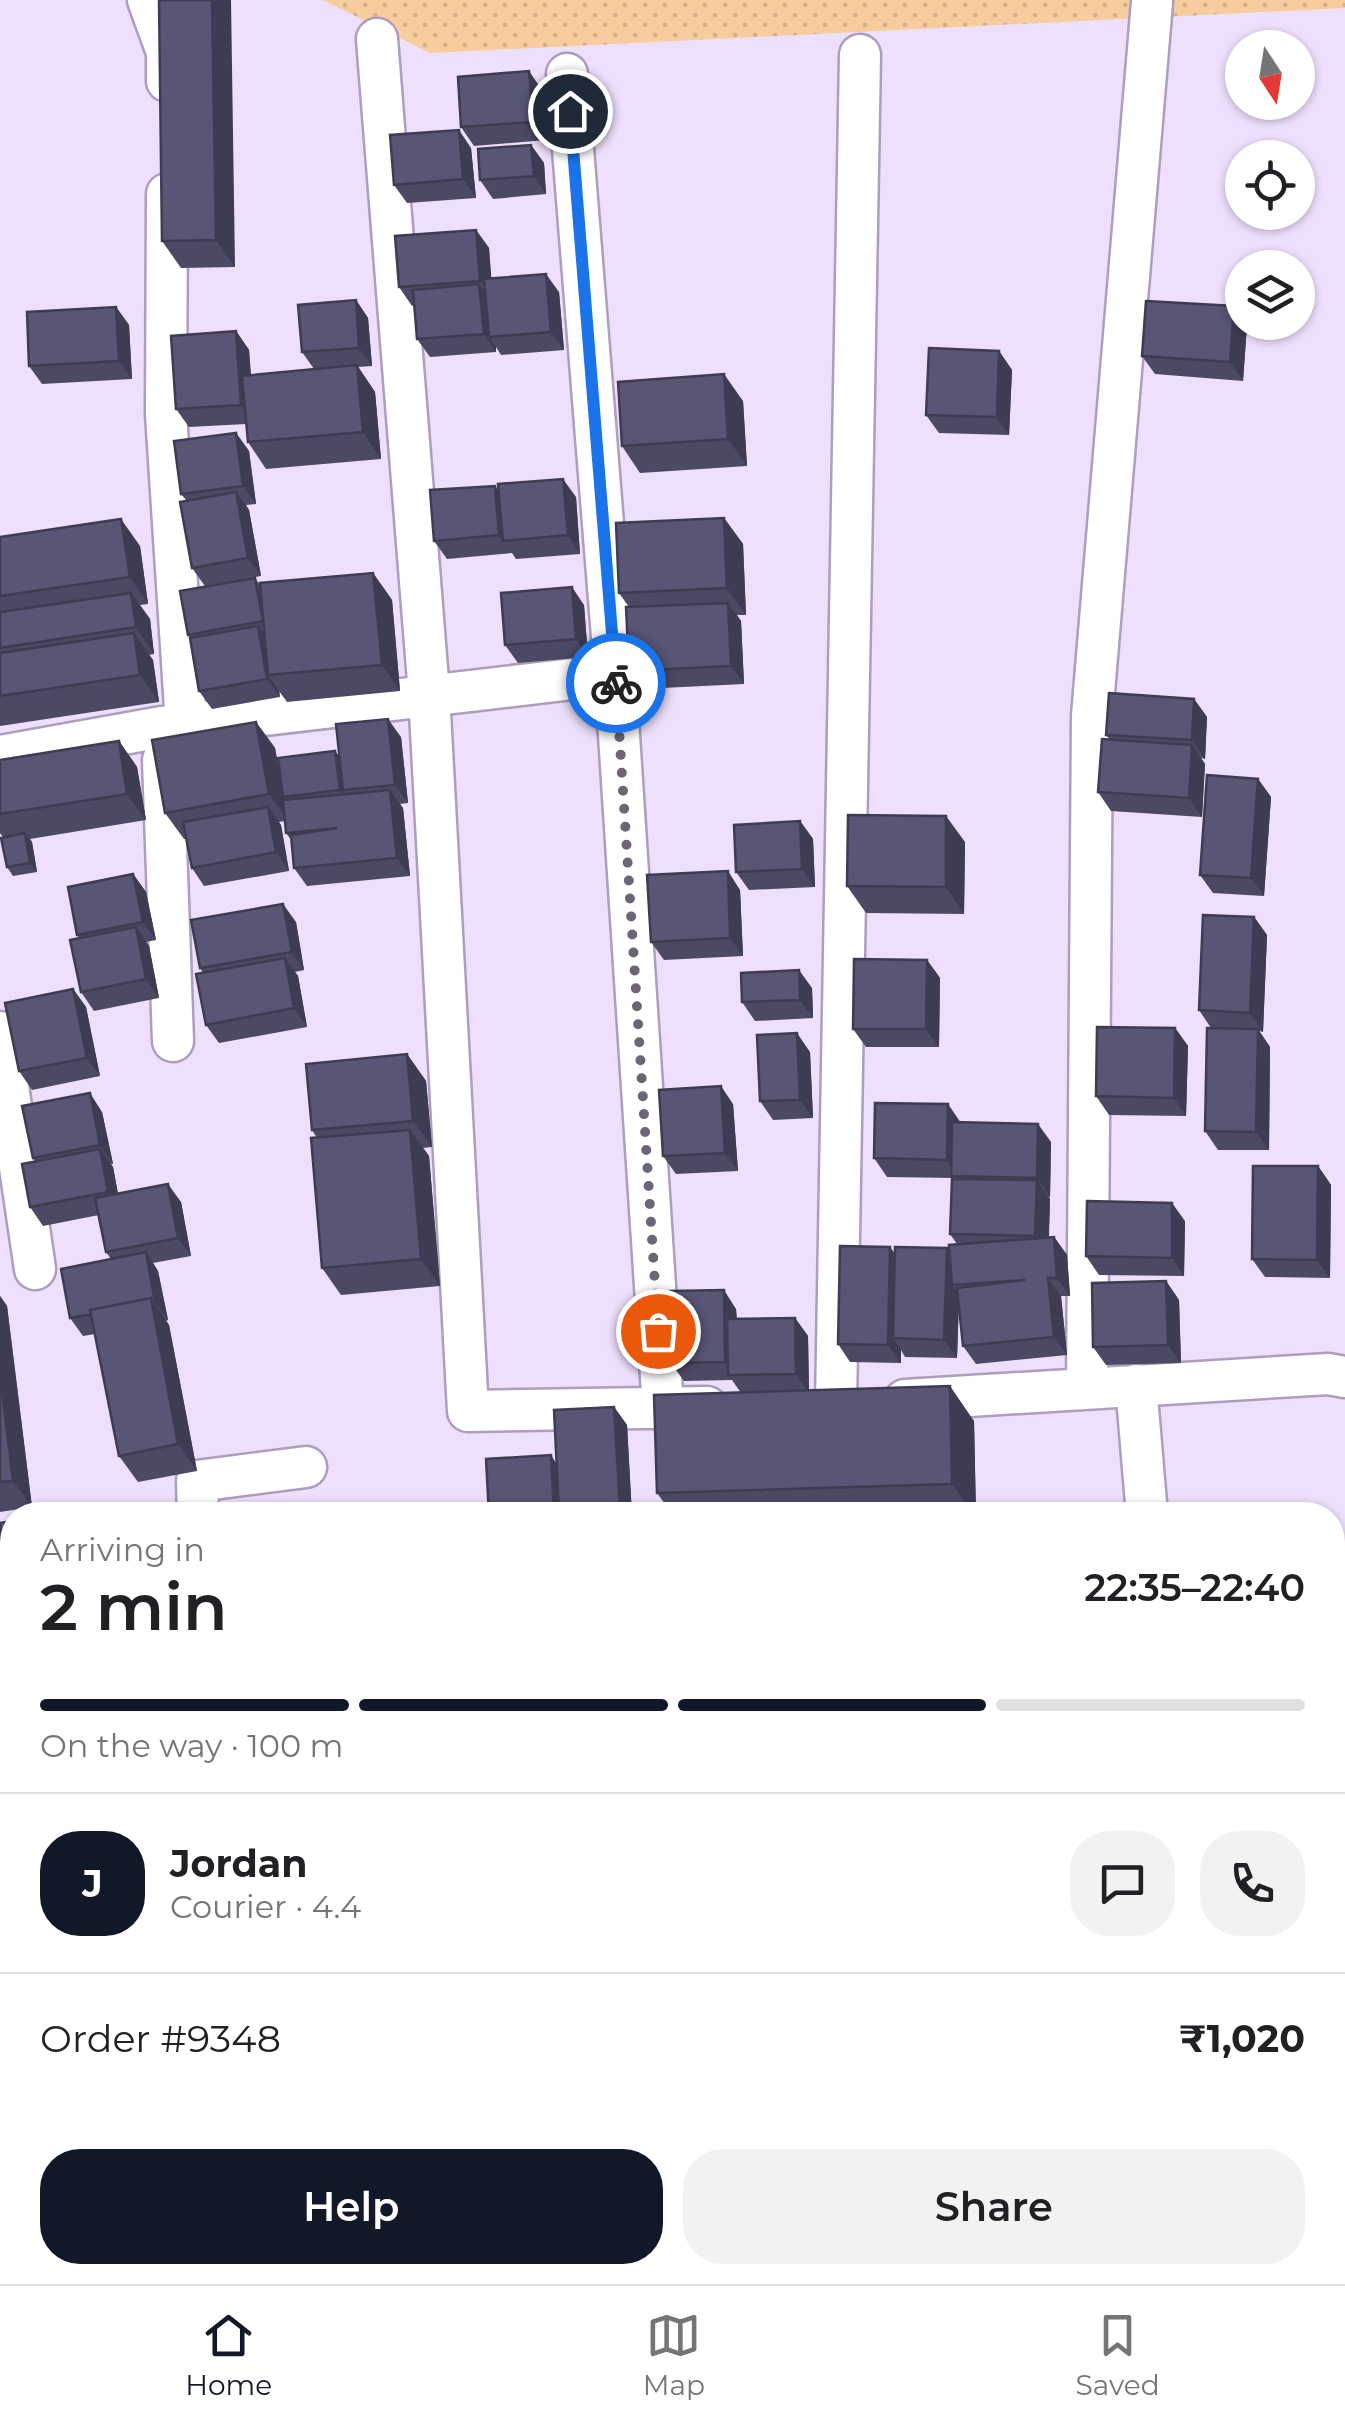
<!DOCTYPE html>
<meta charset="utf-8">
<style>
body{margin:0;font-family:Montserrat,sans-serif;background:#f2f2f2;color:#202124;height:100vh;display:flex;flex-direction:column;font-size:38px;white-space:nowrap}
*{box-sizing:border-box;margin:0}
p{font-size:32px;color:#757577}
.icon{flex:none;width:55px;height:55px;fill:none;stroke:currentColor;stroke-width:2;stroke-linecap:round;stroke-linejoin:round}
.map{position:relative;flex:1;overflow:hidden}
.panel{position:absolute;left:0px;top:1502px;width:1345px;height:782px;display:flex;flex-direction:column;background:#fff;border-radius:40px 40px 0 0;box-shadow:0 2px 8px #0004}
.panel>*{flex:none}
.needle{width:65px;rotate:168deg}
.controls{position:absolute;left:1225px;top:30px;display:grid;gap:20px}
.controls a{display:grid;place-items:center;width:90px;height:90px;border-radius:50%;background:#fff;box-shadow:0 2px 8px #0004;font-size:50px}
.pin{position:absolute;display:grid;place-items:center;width:85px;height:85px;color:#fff;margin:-42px;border:5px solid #fff;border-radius:50%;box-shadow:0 2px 10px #0007}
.courier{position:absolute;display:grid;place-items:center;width:100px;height:100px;margin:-50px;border:8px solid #1a73e8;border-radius:50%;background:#fff;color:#222;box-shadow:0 2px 12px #0007}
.overview em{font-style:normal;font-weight:600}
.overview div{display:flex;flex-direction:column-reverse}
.overview{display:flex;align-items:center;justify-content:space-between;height:170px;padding:0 40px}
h1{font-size:65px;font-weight:600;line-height:75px}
.bar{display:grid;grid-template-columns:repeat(4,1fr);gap:15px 10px;align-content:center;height:120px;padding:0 40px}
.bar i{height:12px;border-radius:8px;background:#e0e0e0}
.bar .selected{background:#111827}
.bar p{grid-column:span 4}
.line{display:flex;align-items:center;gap:25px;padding:0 40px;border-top:2px solid #e0e0e0}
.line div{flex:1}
.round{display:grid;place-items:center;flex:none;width:105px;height:105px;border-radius:40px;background:#f2f2f2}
.button{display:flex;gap:20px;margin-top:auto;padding:20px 40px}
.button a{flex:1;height:115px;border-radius:40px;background:#111827;color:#fff;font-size:40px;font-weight:600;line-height:115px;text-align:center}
.button a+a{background:#f2f2f2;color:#202124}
.menu{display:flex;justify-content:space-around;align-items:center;height:140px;border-top:2px solid #e0e0e0;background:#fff;font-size:28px;color:#757577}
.menu a{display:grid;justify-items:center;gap:5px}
.menu .selected{color:#111827}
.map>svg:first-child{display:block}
.park{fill:url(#park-dots)}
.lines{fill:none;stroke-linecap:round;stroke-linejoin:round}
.street-casing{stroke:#af9dbf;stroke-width:45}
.street{stroke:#fff;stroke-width:40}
.wall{fill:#4c4965}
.shaded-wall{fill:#3e3c52}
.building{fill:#585575;stroke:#3e3c52;stroke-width:2.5}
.done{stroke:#6d6476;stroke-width:10;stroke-dasharray:0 18}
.route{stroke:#1a73e8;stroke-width:12}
</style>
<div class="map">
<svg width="1345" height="2284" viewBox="0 0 1345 2284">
<defs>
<pattern id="park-dots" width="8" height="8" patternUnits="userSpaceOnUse" patternTransform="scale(2.5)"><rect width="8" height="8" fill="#f7cd9e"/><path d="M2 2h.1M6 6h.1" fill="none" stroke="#d4b088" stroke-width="1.8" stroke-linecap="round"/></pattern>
</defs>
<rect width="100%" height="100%" fill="#eedffc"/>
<path class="park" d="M323,0h1022v8l-915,45z"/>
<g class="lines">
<defs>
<path id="street" d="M148,0l19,52v29
M377,39l52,655 39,717 239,-4
M567,74l48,600 48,734
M167,194l-1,220 20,310
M0,756l162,-29 453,-53
M163,760l10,281
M0,1032l35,237
M1136,1385l11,130
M1087,1388l5,-672 60,-714
M905,1400l423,-26 17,3
M836,1404l24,-1349
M198,1515l-1,-34 109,-14
M0,1832l12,117
M1332,2185l13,-2
M0,2272l12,-2
M169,2272l1,12
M365,2272l1,12"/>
</defs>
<use href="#street" class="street-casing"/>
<use href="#street" class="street"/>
</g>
<path class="wall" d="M159,0l76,267 -54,1 -19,-27z
M542,90l4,50 -72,6 -13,-19z
M531,145l13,18 2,31 -53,5 -13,-19z
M471,148l5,50 -69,5 -13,-18z
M476,230l13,18 2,30 68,14 5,58 -63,5 -5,-8v5l-66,5 -13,-18 -3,-34 -2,1 -13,-19z
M356,300l12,18 4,48 -14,1 17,25 6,67 -115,10 -18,-27 -2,-18 -57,3 -13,-18 60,-78 13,19 2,25 63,-6 -12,-17z
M116,307l13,18 3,54 -90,5 -13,-18z
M1242,322h4l1,3 -4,56 -88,-7 -13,-18z
M999,351l13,19 -3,65 -70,-2 -13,-18z
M743,401l4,65 -107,7 -18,-27z
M236,433l13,18 7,53 -10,1 3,5 12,66 -56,10 -13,-18 -6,-68 -5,-6z
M495,486l4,5 77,6 4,57 -64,5 -4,-6 -65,6 -13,-18z
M724,518l19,26 3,71h-9l4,6 3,63 -103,5 -12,-18v-64l-10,-14z
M0,537l140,9 8,58 -8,1 10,14 4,35 -5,1 4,5 6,42 -159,24z
M373,573l19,27 8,91 -113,11 -8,-11 1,6 -68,12 -13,-18 -9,-53 -2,-3 67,-57 5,7z
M584,605l4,52 -70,6 -13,-18z
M1194,699l13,18 -2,42 -4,-1 4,6 -3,53 -91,-6 -13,-19 12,-52 -4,-5z
M256,722l19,26 7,39 53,-36 5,6 61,-20 7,66 -8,1 3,4 7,68 -103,10 -13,-18 -2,-27 -6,-8 -1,-12 -6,1 2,3 8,46 -85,15 -12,-18 -6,-29h-2l-19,-26z
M119,741l18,26 9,53 -116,19 2,3 5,30 -24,4 -6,-9 -4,-30 -3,-4v-73z
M1258,779l13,18 -7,99 -51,-3 -13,-18z
M800,821l13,18 2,48 -66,3 -13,-18z
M965,842l-1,72 -98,-1 -19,-27z
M133,874l13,18 10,48 -10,2 3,4 10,52 -65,13 -13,-19 -1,-53 -3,-4z
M740,890l3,66 -79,4 -13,-18z
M1254,917l13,18 -4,97 -4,-1 11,16 -1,103h-51l-13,-19 6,-103 -12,-18z
M296,922l8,48 -9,2 3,4 9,51 -88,16 -13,-18 -3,-52 -3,-5z
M927,960l13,18 -1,69h-73l-13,-18z
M812,988l1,30 -58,3 -13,-19z
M73,989l13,18 14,69 -68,14 -13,-19z
M1175,1028l13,18 -2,70 -77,-1 -13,-19z
M810,1052l3,66 -40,2 -13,-19z
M407,1054l19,27 6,66 -9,1 6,8 11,130 -99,9 -19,-27 -5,-130 -5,-8z
M733,1104l5,67 -62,3 -13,-18z
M102,1112l11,52h-2l2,3 5,27 63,8 10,54 -38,7 5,8 10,49 -2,1 3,4 28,146 -59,11 -19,-26 -24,-122 -12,2 -13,-18 41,-59 -5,-7 -7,-37 -56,11 -13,-19 5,-45 -2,-4z
M961,1122l90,20 -1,55h-2l2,2 -1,38h5l13,18 3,41h-9l6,59 -91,9 -13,-18 -4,-45 -2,57 -52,-1 -4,-7v13l-51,-1 -12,-18 57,-91 54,-2 8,-7 -7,-10 3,-56 -66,-1 -13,-19z
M1318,1166l13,19 -1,93 -65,-1 -13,-18z
M1185,1221l-1,55 -85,-1 -13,-19z
M1166,1281l13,19 2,63 -75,2 -13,-18z
M0,1296l7,10 25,201 -32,5z
M736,1309l1,9h58l13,18 1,55 165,30 2,94h-303l-16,-22 84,-100 -9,-13 -48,1 -13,-18z
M614,1407l13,18 5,90h-143l68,-51z
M12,1521v88l-12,2v-88z"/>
<path class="shaded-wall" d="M212,0h19l4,267 -19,-27z
M529,71l13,19 4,50 -13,-18z
M459,130l12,18 5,50 -13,-19z
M531,145l13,18 2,31 -12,-18z
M476,230l13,18 4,51 -13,-18z
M546,274l13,18 5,58 -13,-18z
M479,284l13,19 -3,34 7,10v5l-12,-18z
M356,300l12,18 4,48 -13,-18z
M1234,306l8,12v4h4l1,3 -4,56 -13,-19z
M116,307l13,18 3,54 -13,-18z
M236,331l13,19 5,73 -13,-18z
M999,351l13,19 -3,65 -12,-18z
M357,365l18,27 6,67 -18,-27z
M724,374l19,27 4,65 -19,-27z
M236,433l13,18 7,53 -13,-18z
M563,479l13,18 4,57 -12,-19z
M495,486l13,18 -5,37 -4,-6z
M236,492l13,18 12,66 -13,-18z
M724,518l19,26 3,71 -19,-27z
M121,519l19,27 8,58 -18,-27z
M373,573l19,27 8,91 -18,-26z
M572,587l12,18 4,52 -12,-18z
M131,593l19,26 4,35 -18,-27z
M728,603l13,18 3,63 -13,-18z
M258,626l13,18 -3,31 11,16 1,6 -13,-18z
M134,633l19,27 6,42 -19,-27z
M1194,699l13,18 -2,42 -13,-19z
M388,719l13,18 7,66 -13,-18z
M256,722l19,26 13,72 -19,-26z
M119,741l18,26 9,53 -19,-26z
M1192,745l13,19 -3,53 -13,-19z
M335,751l13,18 -5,21 9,13v6l-12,-19z
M1258,779l13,18 -7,99 -13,-18z
M390,790l13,18 7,68 -13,-18z
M268,807l13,18 8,46 -13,-19z
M946,816l19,26 -1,72 -18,-27z
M800,821l13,18 2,48 -13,-18z
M25,833l7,9 5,30 -7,-9z
M728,871l12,19 3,66 -13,-18z
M133,874l13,18 10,48 -13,-18z
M283,904l13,18 8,48 -12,-18z
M1254,917l13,18 -4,97 -13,-19z
M136,927l13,19 10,52 -13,-19z
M285,958l13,18 9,51 -13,-19z
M927,960l13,18 -1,69 -13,-18z
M799,970l13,18 1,30 -13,-18z
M73,989l13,18 14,69 -13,-18z
M1175,1028l13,18 -2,70 -12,-18z
M1258,1029l12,18 -1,103 -13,-18z
M797,1033l13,19 3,66 -13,-18z
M407,1054l19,27 6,66 -19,-26z
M721,1086l12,18 5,67 -13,-18z
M90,1093l12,19 11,52 -13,-19z
M948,1104l13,19 -1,55 -13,-18z
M1038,1124l13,18 -1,55 -13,-19z
M410,1130l19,26 11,130 -19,-27z
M100,1149l13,18 8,43 -13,-18z
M1318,1166l13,19 -1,93 -13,-18z
M1037,1180l13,19 -2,56 -13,-19z
M168,1184l13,18 10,54 -13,-18z
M1172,1203l13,18 -1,55 -12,-18z
M1054,1237l13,18 3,41 -13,-18z
M890,1247l13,18 -10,73 8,12v13l-13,-18z
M947,1248l13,18 -8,19 7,10 -2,63 -13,-18z
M146,1252l12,19 10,49 -13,-18z
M1048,1278l13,18 6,59 -13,-18z
M1166,1281l13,19 2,63 -13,-18z
M724,1290l12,19 2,66h-4l-9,-13z
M0,1296l7,10 25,201 -19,-26 -13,-107z
M151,1298l18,27 28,146 -19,-27z
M795,1318l13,18 1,57 -13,-19z
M950,1386l24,35 2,94h-2l-22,-31z
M614,1407l13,18 5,90h-7l-5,-7z
M551,1455l12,19 -4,38 3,3h-6l-2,-3z
M320,2272h10l2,12h-9z
M672,2272h14l2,12h-13z"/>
<path class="building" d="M159,0h53l4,240 -54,1z
M529,71l4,51 -72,5 -3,-50z
M459,130l4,49 -69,6 -4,-50z
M531,145l3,31 -54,4 -2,-31z
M476,230l4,51 -81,6 -4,-51z
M546,274l5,58 -62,5 -5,-58z
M479,284l5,50 -67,5 -4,-49z
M356,300l3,48 -57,4 -4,-47z
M1146,301l88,5 -4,56 -88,-6z
M116,307l3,54 -90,5 -2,-54z
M236,331l5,74 -65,4 -5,-73z
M929,348l70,3 -2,66 -71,-2z
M357,365l6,67 -115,10 -6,-66z
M724,374l4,65 -106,7 -4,-64z
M236,433l7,53 -62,8 -7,-53z
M563,479l5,56 -65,6 -5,-57z
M495,486l4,49 -65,6 -4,-51z
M236,492l12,66 -56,10 -12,-66z
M724,518l3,70 -108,5 -3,-70z
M121,519l9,58 -130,19v-59z
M373,573l9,92 -114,10 -8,-92z
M255,578l8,43 -75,14 -8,-44z
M572,587l4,52 -71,6 -4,-52z
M131,593l5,34 -136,21v-36z
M728,603l3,63 -102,5 -3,-64z
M258,626l9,53 -68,12 -9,-53z
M134,633l6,42 -140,21v-43z
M1109,693l85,6 -2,41 -86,-5z
M388,719l7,66 -52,5 -7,-66z
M256,722l13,72 -104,19 -13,-73z
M1102,739l90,6 -3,53 -91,-6z
M119,741l8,53 -127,20v-54z
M335,751l5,39 -57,7 -5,-39z
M1207,775l51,4 -7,99 -51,-3z
M390,790l7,68 -103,10 -3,-33 46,-7 -51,5 -3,-33z
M268,807l8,45 -84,16 -9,-46z
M848,815l98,1v71l-99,-1z
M800,821l2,48 -66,3 -2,-47z
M25,833l5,30 -23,4 -6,-29z
M728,871l2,67 -79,4 -4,-67z
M133,874l10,48 -66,13 -9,-48z
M283,904l9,48 -92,16 -9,-48z
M1203,915l51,2 -4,96 -51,-3z
M136,927l10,52 -65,13 -11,-52z
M285,958l9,50 -88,17 -10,-51z
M854,959l73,1 -1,69h-73z
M799,970l1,30 -58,2 -1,-29z
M73,989l14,69 -68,13 -14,-68z
M1097,1027l78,1 -1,70 -78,-2z
M1207,1028l51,1 -2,103 -51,-1z
M797,1033l3,67 -40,1 -3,-66z
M407,1054l6,67 -101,9 -6,-66z
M721,1086l4,67 -62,3 -4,-66z
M90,1093l10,52 -67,13 -11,-52z
M875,1103l73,1 -1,56 -73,-2z
M952,1122l86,2 -1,54 -86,-2z
M410,1130l11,129 -99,9 -11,-130z
M100,1149l8,43 -78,15 -8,-43z
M1253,1166h65l-1,94 -65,-1z
M952,1179l85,1 -2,56 -85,-2z
M168,1184l10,54 -72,14 -11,-54z
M1087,1201l85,2v55l-86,-2z
M1054,1237l3,41h-9l6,59 -91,9 -6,-58 68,-8 -73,5 -3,-40z
M840,1246l50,1 -2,98 -50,-1z
M895,1247l52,1 -3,92 -51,-2z
M146,1252l9,50 -4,-4 -61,12 1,4 -21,4 -9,-49z
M1166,1281l2,64 -75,2 -1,-64z
M724,1290l1,72 -54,1 -1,-72z
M151,1298l27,146 -59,12 -29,-146z
M795,1318l1,56 -68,1 -1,-56z
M0,1374l13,107 -13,1z
M950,1386l2,98 -295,9 -3,-98z
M614,1407l6,101 -61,4 -5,-102z
M551,1455l3,57 -65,3 -3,-56z
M12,1521v68l-12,2v-68z
M182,2272h67l2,12h-67z
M252,2272h68l1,9 -17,3h-50z
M571,2272h101l3,12h-102z"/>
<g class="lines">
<path class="done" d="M616,683l42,648"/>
<path class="route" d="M570,111l46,572"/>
</g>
</svg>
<div class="controls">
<a><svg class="needle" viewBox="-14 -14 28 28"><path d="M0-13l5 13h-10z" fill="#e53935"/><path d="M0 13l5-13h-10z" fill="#757577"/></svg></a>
<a><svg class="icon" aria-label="locate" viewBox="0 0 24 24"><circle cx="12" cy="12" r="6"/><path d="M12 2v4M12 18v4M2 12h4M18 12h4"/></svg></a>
<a><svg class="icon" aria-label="layers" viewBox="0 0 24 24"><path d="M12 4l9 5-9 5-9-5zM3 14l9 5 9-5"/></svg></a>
</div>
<div class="pin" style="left:658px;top:1331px;background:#ea580c"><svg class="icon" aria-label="bag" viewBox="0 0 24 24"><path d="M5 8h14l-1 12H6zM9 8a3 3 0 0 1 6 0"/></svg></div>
<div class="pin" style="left:570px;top:111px;background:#1f2937"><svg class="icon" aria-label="home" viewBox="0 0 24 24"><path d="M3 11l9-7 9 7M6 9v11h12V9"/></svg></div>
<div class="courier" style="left:616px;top:683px"><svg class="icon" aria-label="bike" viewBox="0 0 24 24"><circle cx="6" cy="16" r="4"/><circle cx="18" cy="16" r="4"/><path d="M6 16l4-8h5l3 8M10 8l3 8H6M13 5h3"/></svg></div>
<section class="panel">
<div class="overview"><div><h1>2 min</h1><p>Arriving in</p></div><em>22:35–22:40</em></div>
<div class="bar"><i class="selected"></i><i class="selected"></i><i class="selected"></i><i></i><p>On the way · 100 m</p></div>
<div class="line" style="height:180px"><b class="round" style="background:#111827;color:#fff">J</b><div><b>Jordan</b><p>Courier · 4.4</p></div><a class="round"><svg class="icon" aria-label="chat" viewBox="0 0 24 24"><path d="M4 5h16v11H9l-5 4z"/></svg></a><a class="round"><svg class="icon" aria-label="phone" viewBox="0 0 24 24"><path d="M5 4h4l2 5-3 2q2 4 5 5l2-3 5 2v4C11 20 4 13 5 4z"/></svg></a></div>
<div class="line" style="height:130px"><div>Order #9348</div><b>₹1,020</b></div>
<div class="button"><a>Help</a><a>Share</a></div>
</section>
</div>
<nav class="menu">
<a class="selected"><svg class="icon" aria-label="home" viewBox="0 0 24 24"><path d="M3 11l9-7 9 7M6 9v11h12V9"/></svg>Home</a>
<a><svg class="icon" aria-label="map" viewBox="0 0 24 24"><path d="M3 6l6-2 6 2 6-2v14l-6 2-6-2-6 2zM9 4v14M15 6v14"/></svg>Map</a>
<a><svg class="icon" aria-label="saved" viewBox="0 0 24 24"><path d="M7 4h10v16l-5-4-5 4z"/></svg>Saved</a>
</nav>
